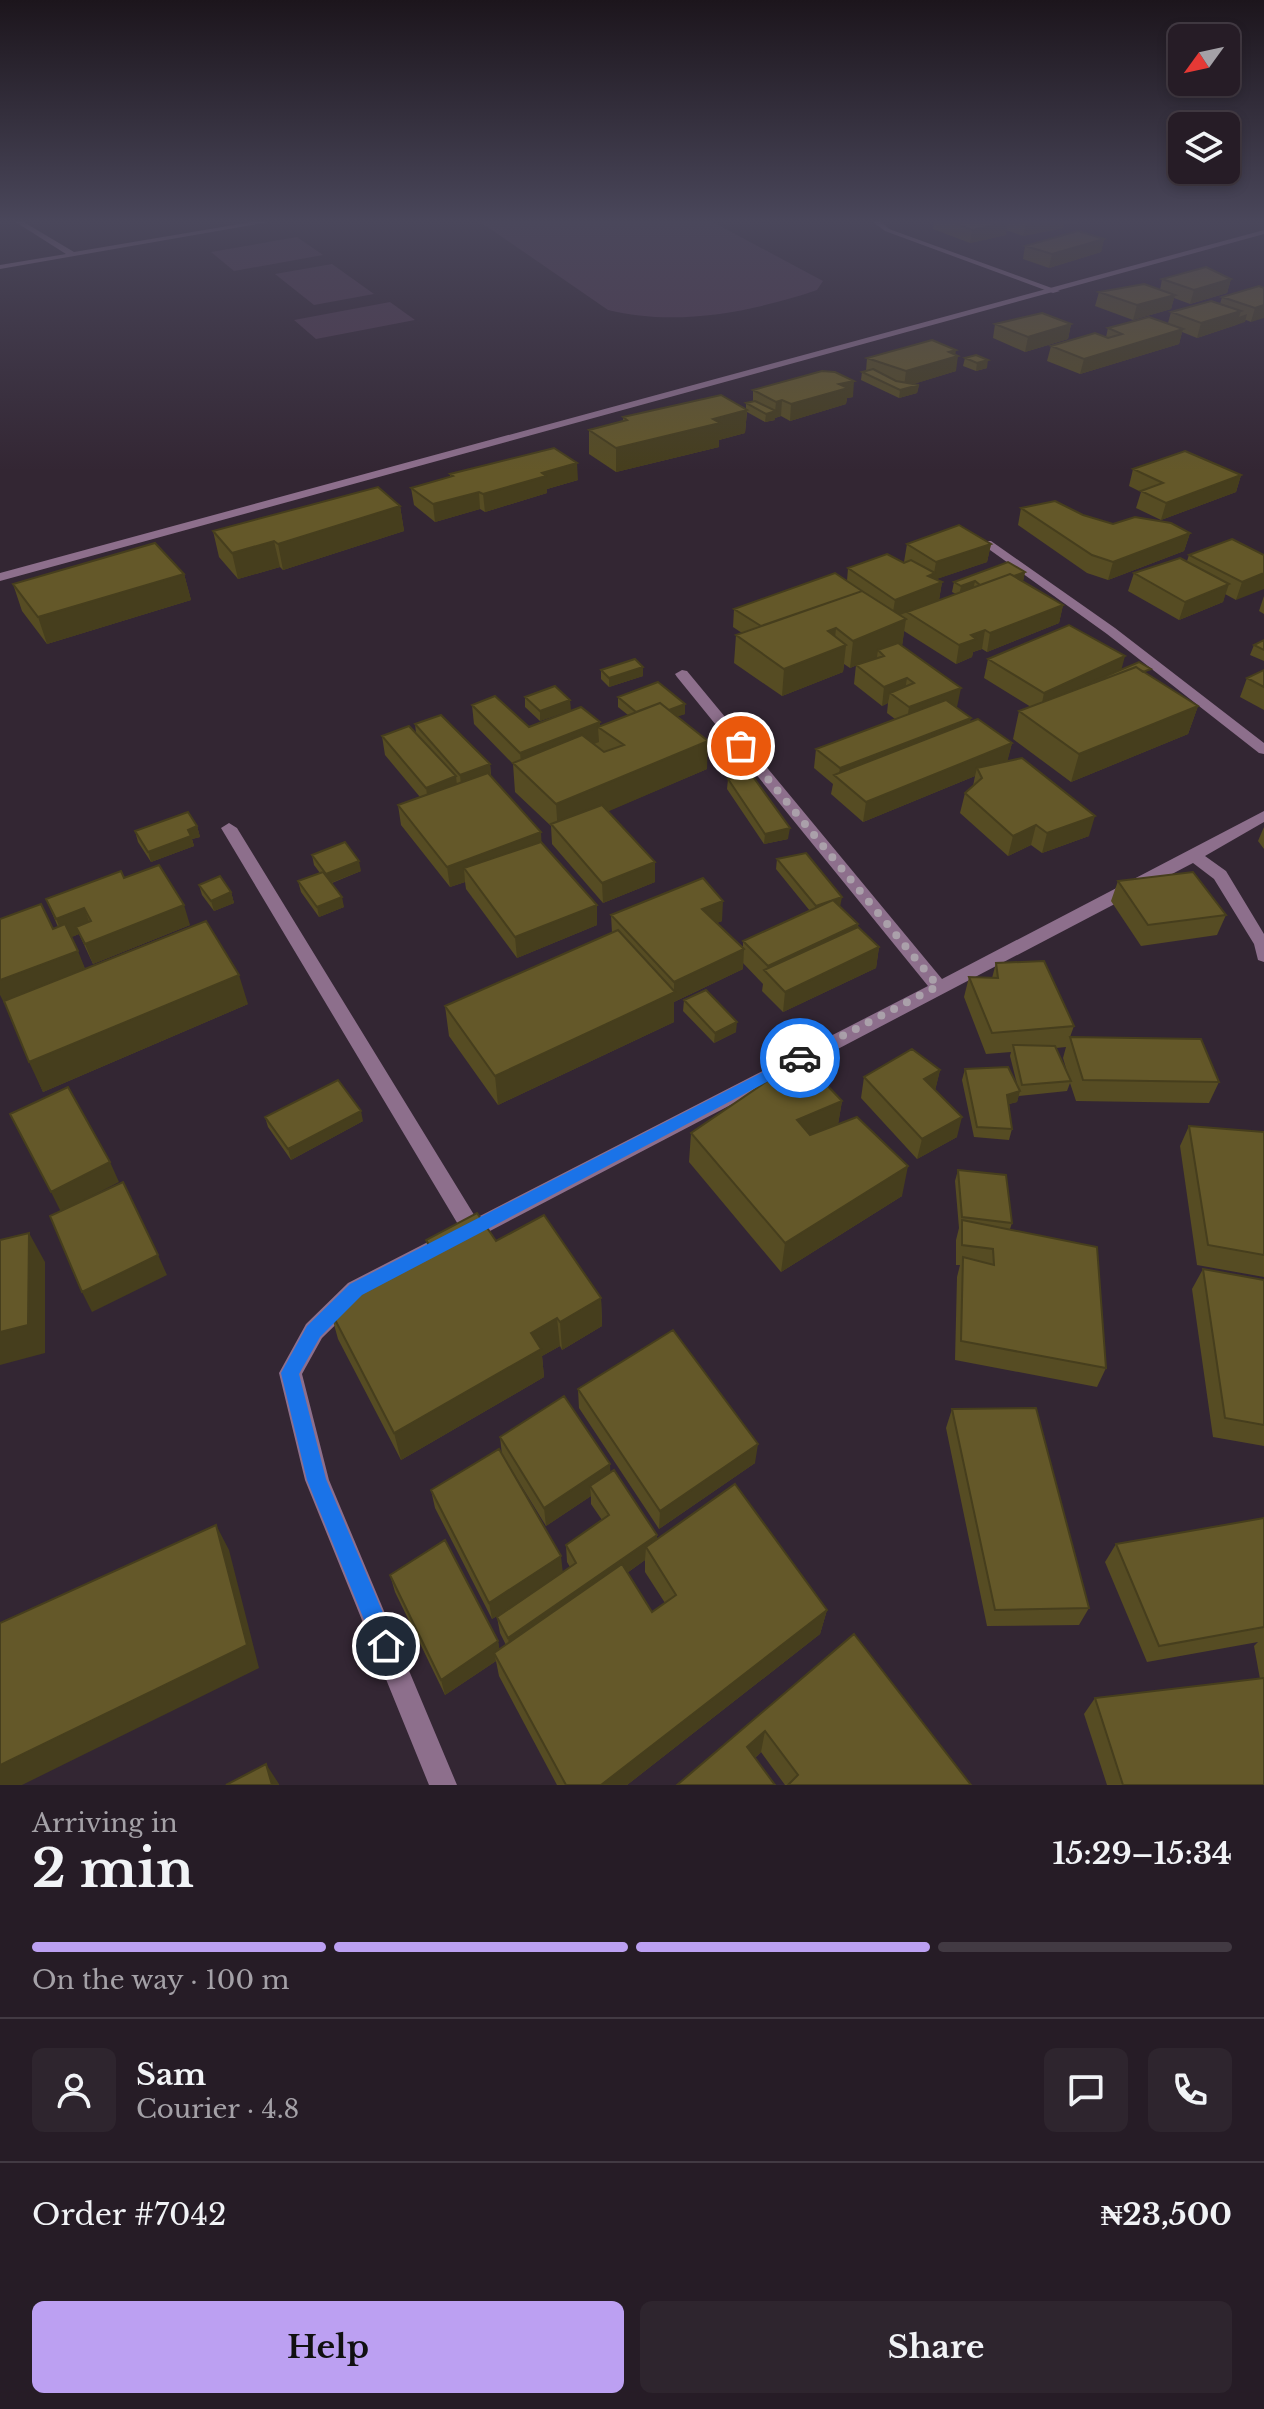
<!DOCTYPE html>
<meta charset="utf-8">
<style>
body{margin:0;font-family:"Libre Baskerville",serif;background:#2e252e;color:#f1f3f6;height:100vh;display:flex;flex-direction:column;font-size:30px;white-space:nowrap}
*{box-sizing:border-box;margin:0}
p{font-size:26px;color:#a4a1a7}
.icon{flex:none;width:44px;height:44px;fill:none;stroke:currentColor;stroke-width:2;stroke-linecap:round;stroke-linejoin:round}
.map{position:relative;height:1785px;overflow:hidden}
.sheet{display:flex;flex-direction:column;background:#261c26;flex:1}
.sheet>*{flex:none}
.needle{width:52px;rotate:237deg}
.controls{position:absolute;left:1168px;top:24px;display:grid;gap:16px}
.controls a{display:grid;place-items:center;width:72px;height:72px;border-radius:12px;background:#261c26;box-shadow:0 4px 12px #0003,0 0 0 2px #423a43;font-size:40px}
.pin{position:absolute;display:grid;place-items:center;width:68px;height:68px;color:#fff;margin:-34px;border:4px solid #fff;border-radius:50%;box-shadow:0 2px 8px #0007}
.courier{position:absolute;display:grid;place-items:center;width:80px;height:80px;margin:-40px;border:6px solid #1a73e8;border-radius:50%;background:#fff;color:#222;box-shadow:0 2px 10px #0007}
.headline em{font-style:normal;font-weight:700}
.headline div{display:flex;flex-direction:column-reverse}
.headline{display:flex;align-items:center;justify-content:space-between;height:136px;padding:0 32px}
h1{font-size:52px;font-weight:700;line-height:60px}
.bar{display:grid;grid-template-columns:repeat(4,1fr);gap:12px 8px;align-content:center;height:96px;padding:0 32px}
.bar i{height:10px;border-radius:6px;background:#423a43}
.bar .selected{background:#bca0f2}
.bar p{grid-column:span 4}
.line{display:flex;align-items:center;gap:20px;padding:0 32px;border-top:2px solid #423a43}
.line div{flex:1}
.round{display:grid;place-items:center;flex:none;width:84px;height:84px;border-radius:12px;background:#2e252e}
.primary-button{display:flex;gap:16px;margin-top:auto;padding:16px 32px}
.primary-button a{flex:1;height:92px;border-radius:12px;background:#bca0f2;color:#111;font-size:32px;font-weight:700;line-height:92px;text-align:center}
.primary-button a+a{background:#2e252e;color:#f1f3f6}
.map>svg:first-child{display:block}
.green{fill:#4e394e}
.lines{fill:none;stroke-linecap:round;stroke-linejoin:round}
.lane{fill:#8d6f8c;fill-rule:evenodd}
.street{fill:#8d6f8c;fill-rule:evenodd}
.wall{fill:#564c23;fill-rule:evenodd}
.shaded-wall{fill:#463e1d}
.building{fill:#645829;stroke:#463e1d;stroke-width:2}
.route{fill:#1a73e8}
.done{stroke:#aaa0aa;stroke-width:8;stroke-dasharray:0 14.4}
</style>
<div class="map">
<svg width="1264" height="1785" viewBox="0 0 1264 1785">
<rect width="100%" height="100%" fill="#332633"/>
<path class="green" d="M479,221h232l112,60 -6,9c-65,22 -141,37 -209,20z
M297,237l26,18 -89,16 -23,-19z
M332,264l42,30 -60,11 -39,-31z
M390,302l25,18 -99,19 -22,-19z"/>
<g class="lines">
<path class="lane" d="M872,221h8l9,8 171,62 -7,2 -168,-62z"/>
<path class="street" d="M14,221h8l52,31 183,-31h17l-274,48v-4l66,-11z
M1264,230v4l-1264,347v-8z
M983,541h8l124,87 149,115v11l-5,-1 -152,-119 -124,-89z
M682,670l5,1 255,308 322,-168v11l-59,34 21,15 38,63v28l-6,-2 -4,-16 -40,-65 -21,-16 -829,434 -42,41 -20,36 27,106 128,305h-28l-124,-305 -26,-107 27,-49 42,-41 111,-57 -238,-398 8,-5 8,5 239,390 452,-232 -251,-309 -2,-3z"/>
</g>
<path class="wall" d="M934,221h148l-12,3 -6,-2 -1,6 -40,8 -17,-6v5l-36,8 -37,-14z
M1104,239l-3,13 -52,16 -26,-9 2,-13z
M1162,279h69l-4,14 -37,11 -16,-6 -3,11 -38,11 -38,-14 4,-14 61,-2z
M1264,288l-13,34 -5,-2 -10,5 -39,13 -15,-6 -3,12 -99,30 -33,-13 4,-15 55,-9 2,-9 60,-5 3,-11 49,-8 2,-7z
M995,324h76l-3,15 -43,13 -32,-14z
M955,355l1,16 -43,13 6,1 -2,8 -18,5 -38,-18 1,-8 4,-1 1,-13z
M965,358l22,10 -11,3 -13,-5z
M753,390l100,7 -6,1 -1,6 -56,17 -9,-5 -6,2v2l-10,2 -18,-10 -2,21 -26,7v7l-103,25 -27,-18v-24l34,-9v-4l123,-8v-6l7,-2z
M1133,469l108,6 -5,17 -75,28 -25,-12 5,-16 -12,-6z
M450,474l128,6 -31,9v4l-62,19 -5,-3 -45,13 -21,-17 -3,-17 39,-11z
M400,506l4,25 -121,39 -3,-3 -42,12 -19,-22 -6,-26z
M1021,508l62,7 30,9 77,9 -6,18 -76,29 -21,-7 -69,-48z
M907,544h84l-4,18 -51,17 6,3 -3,18 17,-6 -4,-2 2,-10 71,-10 -2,9 40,24 -4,18 -72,29 -5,-3 -9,3 -1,5 -16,7 -52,-33 -2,15 68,76 42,21 -5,18 82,75 -47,17 -11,-8 -23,11 -48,-43 5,-20 8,-7 2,-10 -112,46 -32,-28 2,-10 -19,-16 2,-19 79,-30 -8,-6 1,-10 -6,3 -28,-22 2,-19 20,-7 1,-1 -27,11 -6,-4 -1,8 -61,24 -48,-33 2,-28 6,-2 -9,-6 1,-18 113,-28 1,-13 56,-5 1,-1h-1z
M1189,555h75l-28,45 -11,-6 -2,8 -44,18 -51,-29 6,-18 53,-12z
M184,574l7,26 -144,44 -25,-33 -9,-27z
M1264,596v18l-5,-3z
M1264,640v21l-14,-6 4,-10z
M988,659l134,10 27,7 49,30 -10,28 -117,48 -58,-43 6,-28 12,-4 -47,-29z
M601,670l42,6 -34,11 -8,-8z
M1264,670v40l-24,-13 7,-19z
M525,697l46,13 -31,11 -15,-14z
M618,697l67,17 -8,2 30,53 -99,42 47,71 -52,21 -51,-59 -1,-18 -36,-34 -2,-28 -39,-40 -2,-19 57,22 71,-5v4l28,-11 -10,-8z
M415,724l75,40 1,12 50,66 56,63v20l-80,33 -51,-69 -1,-7 -15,5 -49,-62 -3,-20 22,-8 -35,-42 -3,-19 34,-3z
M728,779l60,60 -24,5 -37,-55z
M197,826l3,11 -8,2 2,7 -43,16 -13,-20 -3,-11z
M1264,827v22l-6,-8z
M312,855l49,16 -29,12 12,24 -25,10 -18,-25 -3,-11 22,-8 -6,-8z
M777,859l63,48 18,17v4l21,19 -3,21 -93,44 -21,-21 1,-7 -20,-21v6l-69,33v20l-176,83 -49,-69 -4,-30 167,-73 -1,-18 111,6 -5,2 26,24v-6l67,-30 -34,-42z
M124,878l66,47 -97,39 -14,-30 -8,3 14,32 163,35 -205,88 -38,-89h-1l49,-74 5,-2 -12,-28z
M1118,881l108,34 -9,20 -76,11 -30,-45z
M199,885l32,7 3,11 -20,8 -12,-16z
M996,963l78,63 -4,11 149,45 -10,21 -133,-2 -6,-18 -3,8 -48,5v-2l-2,8 -8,2 3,25 -3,11 -35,-3 -12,-57 3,-11 52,15 -7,-28 1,-4 -25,2 -22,-57 5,-20 23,1zM1066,1047l-3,11 5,17 -12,-27z
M684,1000l52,32 -22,11 -31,-32z
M940,1070l-5,20 22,47 -40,22 -56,-61 3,-21z
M842,1101l-4,23 64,72 -121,76 -92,-110 2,-29z
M265,1117l98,4 -72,39 -23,-33z
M1189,1126l75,6v145l-67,-12 -17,-119z
M958,1170l54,53 -2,6 96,139 -9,19 -142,-27 2,-83 3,-12h-4v-25l3,-12 -4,-47z
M426,1240l70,1 105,57 1,28 -40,24 -2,-4 -18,10 2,21 -143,83 -63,-121 -8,-29 100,-53z
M1203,1269l61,11v166l-51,-9 -21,-148z
M578,1389l177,74 -96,66 -80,-121z
M952,1409l137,199 -10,17 -92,1 -41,-198z
M500,1437l110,27v9l47,62v4l170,71 -7,24 -193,151h-70l-58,-109 -3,-15 -51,34 -50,-103 -5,-17 108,66 1,8 7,-4 -6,-12 -3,-16 18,-12 -23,14 -57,-111 -4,-18 71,-35zM505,1459l41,67 45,-30v8l11,16 -36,25 1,17 3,5 -7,5zM645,1560v12l20,31 -13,9 -25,-39z
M1264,1518v267h-157l-23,-71 11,-16 165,-19 -6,-33 4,-4 -111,20 -42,-100 11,-18z
M854,1634l117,151h-186l-24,-33 -6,6 -78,27z"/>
<path class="shaded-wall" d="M1035,221h29l-1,7 -40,8 3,-13z
M1008,222l-2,13 -36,8 2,-13z
M1104,239l-3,13 -52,16 3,-14z
M1231,279l-4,14 -37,11 4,-14z
M1175,295l-4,14 -38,11 4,-15z
M1264,305v13l-13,4 4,-14z
M1241,311l-2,6 8,-3 -2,8 -48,16 4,-15z
M1071,324l-3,15 -43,13 3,-15z
M1183,329l-4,15 -99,30 4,-15z
M956,350l-1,7 3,-1 -2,15 -52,16 2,-16z
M988,360l-1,8 -11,3 1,-8z
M854,381l-1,16 -6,1 -1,6 -56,17 1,-17 48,-20z
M919,385l-2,8 -18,5 1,-8z
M782,400l-1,16 -6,2v2l-10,2 1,-8 9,-2 1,-10z
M747,410l-2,23 -26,7v7l-103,25v-24z
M577,463l1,17 -31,9v4l-62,19 -2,-18 59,-21z
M1241,475l-5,17 -75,28 5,-17z
M479,492l1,17 -45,13 -2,-18z
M400,506l4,25 -121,39 -5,-26z
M1190,533l-6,18 -76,29 5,-18z
M274,541l6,26 -42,12 -6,-26z
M991,544l-4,18 -53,18 8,2 -3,18 -47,18 3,-18 33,-24 6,-3 2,-11z
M1025,572l-2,9 -39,6z
M1264,573v16l-28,11 6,-18z
M184,574l7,26 -144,44 -9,-27z
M975,581l-2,10 -14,5 2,-10z
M1229,584l-6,18 -44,18 6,-18z
M1063,605l-4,18 -72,29 3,-19z
M906,619l-4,27 -24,4 -1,7 -27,11 3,-27z
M836,628l-2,22 12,-5 -3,27 -61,24 2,-27 44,-38z
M985,630l-3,19 -9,3 -1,5 -16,7 3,-19 12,-10z
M1125,656l-5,19 -28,7 -2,7 -50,23 4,-19z
M643,667v9l-34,11v-9z
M907,678l-3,19 -14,-4 -2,10 -6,3 2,-19z
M961,688l-4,19 -51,20 3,-20z
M570,700l1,10 -31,11v-10z
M685,704v10l-41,15v-10z
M1198,706l-10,28 -117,48 8,-28z
M971,718l-4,19 -129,41 2,-10z
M600,722v6l-2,-1 1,15 -77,30 -2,-19z
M708,741l-1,28 -149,64 -2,-29z
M1012,743l-5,20 -30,5 -2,8 -112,46 3,-20z
M490,764l1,19 -29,12 -2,-20z
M456,776l2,20 -29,12 -3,-20z
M1095,816l-6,20 -47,17 5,-20z
M1036,825l-5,20 -23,11 5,-20z
M197,826l3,11 -8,2 2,7 -43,16 -3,-10 40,-22z
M790,828l-2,11 -24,5 1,-10z
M541,832l1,20 -78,16 1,14 -15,5 -3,-20z
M359,861l2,10 -33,13 -2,-10z
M655,862v20l-52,21 -1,-20z
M231,892l3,11 -20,8 -3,-10z
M342,897l2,10 -25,10 -2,-10z
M842,897l-2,10 -25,10 1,-11z
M723,901l-1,20 -21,8 1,-20z
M184,905l6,20 -97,39 -8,-20z
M597,905v20l-80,33 -2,-21z
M84,908l8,21 -16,-2 3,7 -14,6 -9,-21z
M858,924l-3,20 -88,29 1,-7z
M879,947l-3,21 -93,44 2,-20z
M744,949l-1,20 -69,33v20l-176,83 -3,-29 179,-83v-11z
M78,951l8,20 -82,32 -4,-8v-15z
M239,975l9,29 -205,88 -14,-30z
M737,1022l-1,10 -22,11 1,-10z
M940,1070l-5,21 -11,-12z
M1020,1091l-3,11 -13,3 3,-10z
M842,1101l-5,30 -44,18 4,-29z
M361,1111l2,10 -72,39 -3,-11z
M962,1117l-5,20 -40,22 5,-20z
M110,1162l9,20 -58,30 -10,-20z
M908,1166l-6,30 -121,76 4,-29z
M29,1233l16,29v91l-45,12v-33z
M158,1255l9,20 -75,37 -10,-20z
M601,1298l1,28 -40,24 -2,-28z
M557,1318l3,28 -18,10 2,21 -143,83 -7,-27 137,-100z
M758,1444l-3,19 -96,66 1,-18z
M610,1464l1,18 -21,4 1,10 -45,30 -2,-18z
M216,1525l13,25 30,118 -237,117h-22v-20z
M657,1535v17l-11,-5 -1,13 -134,95 -3,-17z
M561,1556l2,18 -71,45 -3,-16z
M827,1610l-7,24 -193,151h-26z
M498,1641l3,16 -7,-4 2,8 -51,34 -4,-15z
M765,1731l-4,21 -18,16 4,-21z
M266,1764l13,20v1h-7z"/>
<path class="building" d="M949,221h56l3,1 -36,8z
M1078,231l26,8 -52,15 -27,-8z
M1206,267l25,12 -37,11 -32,-11z
M1144,284l31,11 -38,10 -38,-13z
M1259,286l5,2v17l-9,3 -33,-11z
M1211,301l30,10 -40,12 -30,-11z
M1042,313l29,11 -43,13 -33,-13z
M1149,317l34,12 -99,30 -33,-13 44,-13 13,5 14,-4 -14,-6z
M932,340l24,10 -7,2 9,4 -52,15 -39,-13z
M976,355l12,5 -11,3 -12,-5z
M873,369l23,12 23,4 -19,5 -38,-18z
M822,371l13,1 19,9 -15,3 9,4 -57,16 -9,-4 -6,2 -23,-12z
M721,395l26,15 -34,9 7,4 -104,25 -27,-18 38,-10 -4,-3z
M755,401l21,10 -10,3 -20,-11z
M554,448l23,15 -35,10 4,3 -63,18 -4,-2 -46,12 -22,-16 42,-12 -3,-2z
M1185,451l56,24 -75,28 -25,-12 22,-8 -30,-14z
M378,487l22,19 -122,38 -4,-3 -42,12 -19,-22z
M1055,501l28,14 30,9 22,-7 36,6 19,10 -77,29 -21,-7 -71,-47z
M959,525l32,19 -55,18 -29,-18z
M1232,539l32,16v18l-22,9 -53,-27z
M155,543l29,31 -146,43 -25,-33z
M887,554l17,9 7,-3 24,13 -7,3 14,6 -47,18 -47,-32z
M1180,558l49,26 -44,18 -51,-29z
M1008,562l17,10 -11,4 -4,-2 -30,11 -5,-4 -14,5 -7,-4z
M835,573l30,20 -3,-2 -101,35 -27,-17z
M1010,574l53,31 -73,28 -5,-3 -14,5 5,4 -17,6 -52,-33z
M862,591l44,28 -53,22 -17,-13 -8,3 18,14 -62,24 -48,-34z
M1069,625l56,31 -81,37 -56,-34z
M1264,640v10l-10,-5z
M898,643l63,45 -52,19 -19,-14 24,-10 -7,-5 -23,9 -28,-22 28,-9 -6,-6z
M635,659l8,8 -34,11 -8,-8z
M1139,662l12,7 -8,3 -7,-5 -42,16 -2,-1z
M1136,667l62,39 -119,48 -60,-43z
M1264,670v17l-17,-9z
M658,682l27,22 -16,6 -9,-7 -24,9 -18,-15z
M555,686l15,14 -30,11 -15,-14z
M495,696l34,31 52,-20 19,15 -80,31 -48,-48z
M946,700l25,18 -131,50 -24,-19z
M660,703l48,38 -152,63 -43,-41 69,-28 22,17 20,-7 -26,-18z
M441,715l49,49 -30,11 -45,-51z
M978,719l34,24 -146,59 -32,-27z
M409,726l47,50 -30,12 -44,-52z
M1022,758l73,58 -48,17 -11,-8 -23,11 -48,-43 17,-15 -5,-10z
M488,773l53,59 -94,35 -49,-62z
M751,774l39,54 -25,6 -37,-55z
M602,805l53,57 -53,21 -51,-59z
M188,812l9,14 -9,4 3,6 -43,16 -13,-21z
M345,842l14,19 -33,13 -14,-19z
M541,842l56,63 -82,32 -51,-69z
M806,853l36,44 -26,9 -39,-47z
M159,865l25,40 -99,39 -9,-17 15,-6 -7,-13 -28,11 -10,-20 75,-28 3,7z
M323,872l19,25 -25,10 -19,-26z
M1193,872l33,43 -78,10 -30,-44z
M220,876l11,16 -20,9 -12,-16z
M703,878l20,23 -21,8 42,40 -70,33 -63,-67z
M833,900l25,24 -90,42 -25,-25z
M41,904l12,25 12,-5 13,27 -78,29v-61z
M206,921l33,54 -210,87 -25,-61z
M858,927l21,20 -94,45 -21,-22z
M618,930l57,62 -180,84 -50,-70z
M1044,961l30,65 -82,7 -23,-56 29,1 -2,-15z
M706,990l31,32 -22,11 -31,-33z
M1070,1037l131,2 18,43 -136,-2z
M1013,1045l42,1 16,35 -49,4z
M912,1049l28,21 -16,9 38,38 -40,22 -58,-62z
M801,1058l41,43 -45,19 13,15 47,-18 51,49 -123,77 -94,-110z
M1008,1067l12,24 -13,4 5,34 -35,-2 -12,-58z
M338,1080l23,31 -73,38 -23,-32z
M68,1087l42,75 -59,30 -41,-78z
M1189,1126l75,6v123l-56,-10z
M958,1170l48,5 6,48 -50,-6z
M123,1182l35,73 -76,37 -32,-76z
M477,1213l19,28 48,-26 57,83 -41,24 -3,-4 -26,15 10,16 -147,84 -64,-123 105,-56 -9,-14z
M962,1220l135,27 9,121 -145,-27 2,-84 31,8 -1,-16 -31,-4z
M29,1233l-1,92 -28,7v-92z
M1203,1269l61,11v145l-39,-7z
M673,1330l85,114 -98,67 -82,-122z
M564,1396l46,68 -66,44 -44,-71z
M1036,1408l53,200 -94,2 -43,-201z
M499,1449l62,107 -72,47 -58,-113z
M614,1470l43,65 -149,103 -11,-21 79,-54 -10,-18 43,-30 -19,-29z
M735,1484l92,126 -226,175h-35l-72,-132 128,-89 30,48 24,-17 -30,-48z
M1264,1518v109l-105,19 -43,-102z
M216,1525l31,120 -247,120v-142z
M445,1540l53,101 -57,39 -51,-105z
M854,1634l117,151h-183l10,-10 -33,-44 -18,16 28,38h-98z
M1264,1678v107h-141l-28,-87z
M266,1764l6,21h-46z"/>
<linearGradient id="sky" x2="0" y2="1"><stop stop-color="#1c151c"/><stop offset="0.47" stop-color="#4a475b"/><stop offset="1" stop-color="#4a475b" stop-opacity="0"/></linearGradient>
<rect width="1264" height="471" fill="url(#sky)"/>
<path class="route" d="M800,1053l7,5 -2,4 -443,233 -42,42 -21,37 27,105 71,167 -3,8 -8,3 -8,-3 -71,-174 -26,-107 26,-47 43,-42z"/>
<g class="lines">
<path class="done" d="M741,746l197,240 -138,72"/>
</g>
</svg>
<div class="controls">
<a><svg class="needle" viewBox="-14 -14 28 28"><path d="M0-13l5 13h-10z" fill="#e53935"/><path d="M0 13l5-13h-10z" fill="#a4a1a7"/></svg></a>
<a><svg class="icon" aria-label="layers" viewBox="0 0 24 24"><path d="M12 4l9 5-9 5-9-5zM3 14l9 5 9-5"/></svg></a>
</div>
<div class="pin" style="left:741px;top:746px;background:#ea580c"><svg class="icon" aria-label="bag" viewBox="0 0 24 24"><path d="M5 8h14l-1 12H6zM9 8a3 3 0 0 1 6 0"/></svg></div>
<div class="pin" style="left:386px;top:1646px;background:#1f2937"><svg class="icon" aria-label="home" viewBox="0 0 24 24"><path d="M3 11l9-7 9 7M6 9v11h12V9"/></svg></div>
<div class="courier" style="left:800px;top:1058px"><svg class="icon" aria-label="car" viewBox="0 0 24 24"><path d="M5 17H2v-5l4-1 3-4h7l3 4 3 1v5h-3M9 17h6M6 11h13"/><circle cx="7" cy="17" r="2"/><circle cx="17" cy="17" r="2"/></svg></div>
</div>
<section class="sheet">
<div class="headline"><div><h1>2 min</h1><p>Arriving in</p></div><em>15:29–15:34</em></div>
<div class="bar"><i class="selected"></i><i class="selected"></i><i class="selected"></i><i></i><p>On the way · 100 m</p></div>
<div class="line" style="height:144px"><a class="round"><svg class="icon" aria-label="person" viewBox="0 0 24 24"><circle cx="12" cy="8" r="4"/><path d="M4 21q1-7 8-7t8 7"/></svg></a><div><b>Sam</b><p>Courier · 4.8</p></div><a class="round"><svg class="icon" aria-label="chat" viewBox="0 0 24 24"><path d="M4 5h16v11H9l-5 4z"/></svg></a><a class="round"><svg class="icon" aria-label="phone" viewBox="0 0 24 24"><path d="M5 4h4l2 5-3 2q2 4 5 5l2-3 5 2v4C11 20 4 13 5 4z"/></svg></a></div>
<div class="line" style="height:104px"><div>Order #7042</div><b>₦23,500</b></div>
<div class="primary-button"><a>Help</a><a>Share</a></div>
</section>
